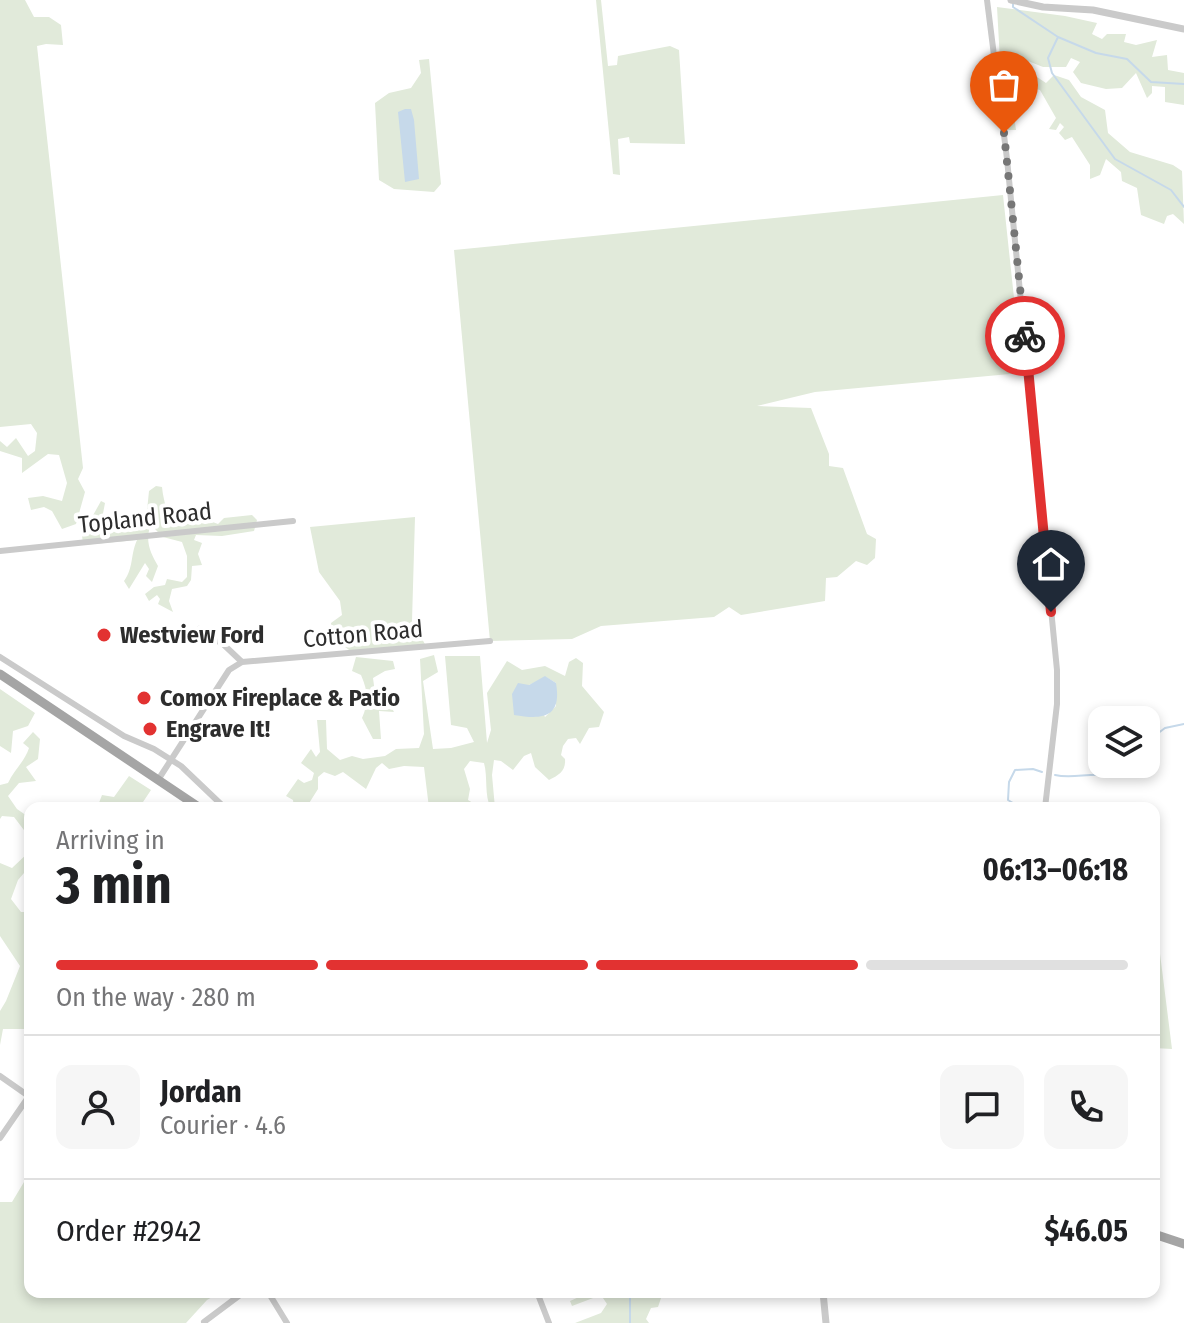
<!DOCTYPE html>
<meta charset="utf-8">
<style>
body{margin:0;font-family:"Fira Sans Condensed",sans-serif;background:#f6f6f6;color:#202124;height:100vh;display:flex;flex-direction:column;font-size:30px;white-space:nowrap}
*{box-sizing:border-box;margin:0}
p{font-size:26px;color:#757577}
.icon{flex:none;width:44px;height:44px;fill:none;stroke:currentColor;stroke-width:2;stroke-linecap:round;stroke-linejoin:round}
.map{position:relative;flex:1;overflow:hidden}
.sheet{position:absolute;left:24px;top:802px;width:1136px;height:496px;display:flex;flex-direction:column;background:#fff;border-radius:16px;box-shadow:0 4px 12px #0003}
.sheet>*{flex:none}
.tools{position:absolute;left:1088px;top:706px;display:grid;gap:16px}
.tools a{display:grid;place-items:center;width:72px;height:72px;border-radius:16px;background:#fff;box-shadow:0 4px 12px #0003;font-size:40px}
.pin{position:absolute;display:grid;place-items:center;width:68px;height:68px;color:#fff;margin:-82px -34px;border-radius:50% 50% 50% 0;rotate:-45deg;box-shadow:0 0 8px #0007}
.pin .icon{rotate:45deg}
.courier{position:absolute;display:grid;place-items:center;width:80px;height:80px;margin:-40px;border:6px solid #e23231;border-radius:50%;background:#fff;color:#222;box-shadow:0 2px 10px #0007}
.overview em{font-style:normal;font-weight:700}
.overview div{display:flex;flex-direction:column-reverse}
.overview{display:flex;align-items:center;justify-content:space-between;height:136px;padding:0 32px}
h1{font-size:52px;font-weight:700;line-height:60px}
.bar{display:grid;grid-template-columns:repeat(4,1fr);gap:12px 8px;align-content:center;height:96px;padding:0 32px}
.bar i{height:10px;border-radius:6px;background:#e0e0e0}
.bar .current{background:#e23231}
.bar p{grid-column:span 4}
.line{display:flex;align-items:center;gap:20px;padding:0 32px;border-top:2px solid #e0e0e0}
.line div{flex:1}
.round{display:grid;place-items:center;flex:none;width:84px;height:84px;border-radius:16px;background:#f6f6f6}
.map>svg:first-child{display:block}
.green{fill:#e1eada;fill-rule:evenodd}
.water{fill:#c6d9ea}
.lines{fill:none;stroke-linecap:round;stroke-linejoin:round}
.stream{stroke:#c6d9ea;stroke-width:2}
.minor{stroke:#cacaca;stroke-width:6}
.tertiary{stroke:#cacaca;stroke-width:7}
.primary{stroke:#a5a5a5;stroke-width:9}
.done{stroke:#767676;stroke-width:8;stroke-dasharray:0 14.4}
.route{stroke:#e23231;stroke-width:10}
.poi-dot{fill:#e23231;stroke:#fff;stroke-width:3}
.labels{text-anchor:middle;dominant-baseline:central;stroke-width:8;stroke-linejoin:round;paint-order:stroke}
.street-label{font-size:24px;fill:#2d2d2d;stroke:#fff}
.poi-label{font-size:24px;font-weight:bold;fill:#2d2d2d;stroke:#fff;text-anchor:start}
</style>
<div class="map">
<svg width="1184" height="1323" viewBox="0 0 1184 1323">
<rect width="100%" height="100%" fill="#fff"/>
<path class="green" d="M0,0h25l9,17h15l12,8 2,20 -17,-1 -9,2 46,422 -5,11 7,13 -9,32 -14,5 -10,-18 -8,-4 -13,3 -3,-12 15,-2 19,5 5,-18 -8,-28 -11,-1 -26,19v-15l-22,-7v-10l7,6 9,-9 12,18 7,-5 2,-18 -6,-9 -31,3z
M596,0h5l7,66 9,-1 1,-9 52,-10 9,4 6,94 -55,-1 -1,-6 -11,2 2,36 -7,-1z
M997,7l68,9 32,7 -5,11 10,5 5,-5h19l-2,8 12,3 21,-5 -5,17 15,-2 1,15 16,3v32l-19,-3v-15l-13,-1v7l-5,5 -11,-25 -14,15 -16,1 -25,-6 -8,-11 7,-10 -9,-4 -5,9h-23l-20,-8 -11,7 -8,1 -4,-6z
M429,59l12,125 -7,8 -40,-3 -15,-9 -4,-77 14,-10 22,-5 10,-15 -2,-13z
M1031,73l15,10 8,-8 15,5 12,17 24,13 3,23 22,19 43,13 9,6 2,53 -11,-10 -6,2 -3,8 -23,-9 -4,-27 -15,-7 -1,-9 -15,-13 -6,16 -10,4v-14l-18,-28 -7,3 -6,-7 5,-6 -4,-4 -4,7 -7,-1 7,-11 -16,-28 -27,-7 -3,4 6,43h-8l-6,-49 9,-7 12,5z
M1003,195l19,178 -207,19 -58,14 54,2 18,46v12l14,2 24,66 9,5 -1,19 -8,7 -11,-4 -19,16 -11,1 -1,23 -84,14 -12,-8 -15,10 -113,9 -29,13 -82,2 -36,-391z
M156,486l6,1c1,12 5,20 5,32 13,4 23,6 35,-1l16,6 6,-6 28,-3 5,5 -3,11 -32,5 -26,-1 -2,5 8,3 -4,11 4,11 -10,1 -1,14 -4,6 -15,3 -3,12 4,11 -15,-8 2,-5 -3,-4 -8,6 -4,-7 9,-7 11,-2 2,-6 15,3 5,-5v-21l-5,-14 -19,-5 -11,-11v-9l-5,-6 2,-20z
M101,501l4,2 -4,21 19,3h30c-5,15 1,27 8,39l-6,16 -6,-6 3,-7 -4,-6 -16,26 -5,-8c10,-14 6,-25 13,-41l-54,5 -1,-10z
M415,517l-3,104 14,25 -73,7 -21,-16 -1,-14 11,-8 -2,-14 -21,-29 -9,-45z
M434,655l4,17 -15,9 10,68 18,-1 23,-6 -7,-14 -16,-3 -6,-69h35l7,87 4,-13 -4,-37 20,-32 15,9 23,-4 20,10 4,-14 7,-4 7,5 -1,23 22,26 -5,15 -10,1 -9,16 -4,-6 -8,1 -5,7 -2,9 4,4c1,12 -6,16 -16,21l-14,-13 -4,-14 -7,3 -11,14 -12,-9 -7,-1 -2,15 3,33h-4c-7,-12 -3,-31 -7,-45l-14,-2 -6,8 6,20 -2,11 5,3 -2,5h-42l-5,-41 -20,-1 -15,3 -7,-6 -6,5 -10,21 -23,-17 -8,4 -11,-4 -6,5v12l-12,19h-12l-1,-8 -7,-4 12,-17 6,4 8,-3 2,-7 -13,-10 10,-14 5,8 4,-5 -3,-32h9l1,29 13,11 12,-4 11,3 22,-3 11,-7 23,-1 5,-14 -4,-75zM546,677l10,6v23l-11,11 -16,-32z
M356,657l37,4 2,8 -10,2 -12,7 2,15 5,6 8,1 6,12 -15,-1 2,28h-8l-11,-21c7,-16 6,-27 -1,-43l-9,-4z
M0,689l35,24 -7,13 -15,5 -2,22 -11,-7z
M33,732l7,7 -2,20 -12,8 10,14 -17,2 -11,13 9,13 13,9v20l-16,-21 -12,-1 -2,3v-34l8,-2c6,-13 17,-22 21,-35l-6,-5z
M129,776l22,14 -12,18h-42l5,-13 12,2z
M30,851v15l-12,14 -7,19 10,13h9v117h-27l-3,16v-34l6,-10 14,-35 -20,-30v-73l12,5z
M1156,922l16,127 -18,-1z
M30,1172v120h191l-14,8 -21,23h-186v-121h12z
M590,1292h69l3,3 -4,12 -7,1 -5,11 3,4h-74l26,-10 6,-9 -6,-9 -29,11 -2,-5z"/>
<path class="water" d="M405,109h6l3,11 5,59 -14,3 -7,-70z
M545,676l11,7c6,35 -13,37 -42,32l-2,-21 6,-11 11,2z"/>
<g class="lines">
<path class="stream" d="M1013,1v6l45,30 38,16 31,6 24,23 33,2
M1058,37l-10,21 4,15 63,86 56,31 13,17
M1146,735l7,2 12,-9 19,-4
M1055,775c17,4 32,-2 50,0l6,-11
M1021,808l-13,-8 1,-18 6,-12 18,-1 9,3
M630,1323v-31"/>
<path class="minor" d="M987,0l20,159 50,511v34l-12,104
M0,551l293,-30
M199,629l25,16 18,17
M0,657l124,79 30,13 27,17 44,42
M158,780l71,-110 13,-8 248,-21
M0,1076l30,21
M0,1138l29,-42
M268,1292l19,31
M537,1292l12,31
M204,1322l40,-30"/>
<path class="tertiary" d="M1011,0l32,7 50,3 91,19
M823,1292l3,31"/>
<path class="primary" d="M0,674l200,134
M1154,1234l30,10"/>
</g>
<g class="lines">
<path class="done" d="M1004,133l21,203"/>
<path class="route" d="M1025,336l26,276"/>
</g>
<g class="poi-dot">
<circle cx="104" cy="635" r="8"/>
<circle cx="144" cy="698" r="8"/>
<circle cx="150" cy="729" r="8"/>
</g>
<g class="labels">
<g class="street-label">
<text transform="translate(145 518) rotate(-6)">Topland Road</text>
<text transform="translate(363 634) rotate(-5)">Cotton Road</text>
</g>
<g class="poi-label">
<text x="120" y="635">Westview Ford</text>
<text x="160" y="698">Comox Fireplace &amp; Patio</text>
<text x="166" y="729">Engrave It!</text>
</g>
</g>
</svg>
<div class="tools">
<a><svg class="icon" aria-label="layers" viewBox="0 0 24 24"><path d="M12 4l9 5-9 5-9-5zM3 14l9 5 9-5"/></svg></a>
</div>
<div class="pin" style="left:1004px;top:133px;background:#ea580c"><svg class="icon" aria-label="bag" viewBox="0 0 24 24"><path d="M5 8h14l-1 12H6zM9 8a3 3 0 0 1 6 0"/></svg></div>
<div class="pin" style="left:1051px;top:612px;background:#1f2937"><svg class="icon" aria-label="home" viewBox="0 0 24 24"><path d="M3 11l9-7 9 7M6 9v11h12V9"/></svg></div>
<div class="courier" style="left:1025px;top:336px"><svg class="icon" aria-label="bike" viewBox="0 0 24 24"><circle cx="6" cy="16" r="4"/><circle cx="18" cy="16" r="4"/><path d="M6 16l4-8h5l3 8M10 8l3 8H6M13 5h3"/></svg></div>
<section class="sheet">
<div class="overview"><div><h1>3 min</h1><p>Arriving in</p></div><em>06:13–06:18</em></div>
<div class="bar"><i class="current"></i><i class="current"></i><i class="current"></i><i></i><p>On the way · 280 m</p></div>
<div class="line" style="height:144px"><a class="round"><svg class="icon" aria-label="person" viewBox="0 0 24 24"><circle cx="12" cy="8" r="4"/><path d="M4 21q1-7 8-7t8 7"/></svg></a><div><b>Jordan</b><p>Courier · 4.6</p></div><a class="round"><svg class="icon" aria-label="chat" viewBox="0 0 24 24"><path d="M4 5h16v11H9l-5 4z"/></svg></a><a class="round"><svg class="icon" aria-label="phone" viewBox="0 0 24 24"><path d="M5 4h4l2 5-3 2q2 4 5 5l2-3 5 2v4C11 20 4 13 5 4z"/></svg></a></div>
<div class="line" style="height:104px"><div>Order #2942</div><b>$46.05</b></div>
</section>
</div>
